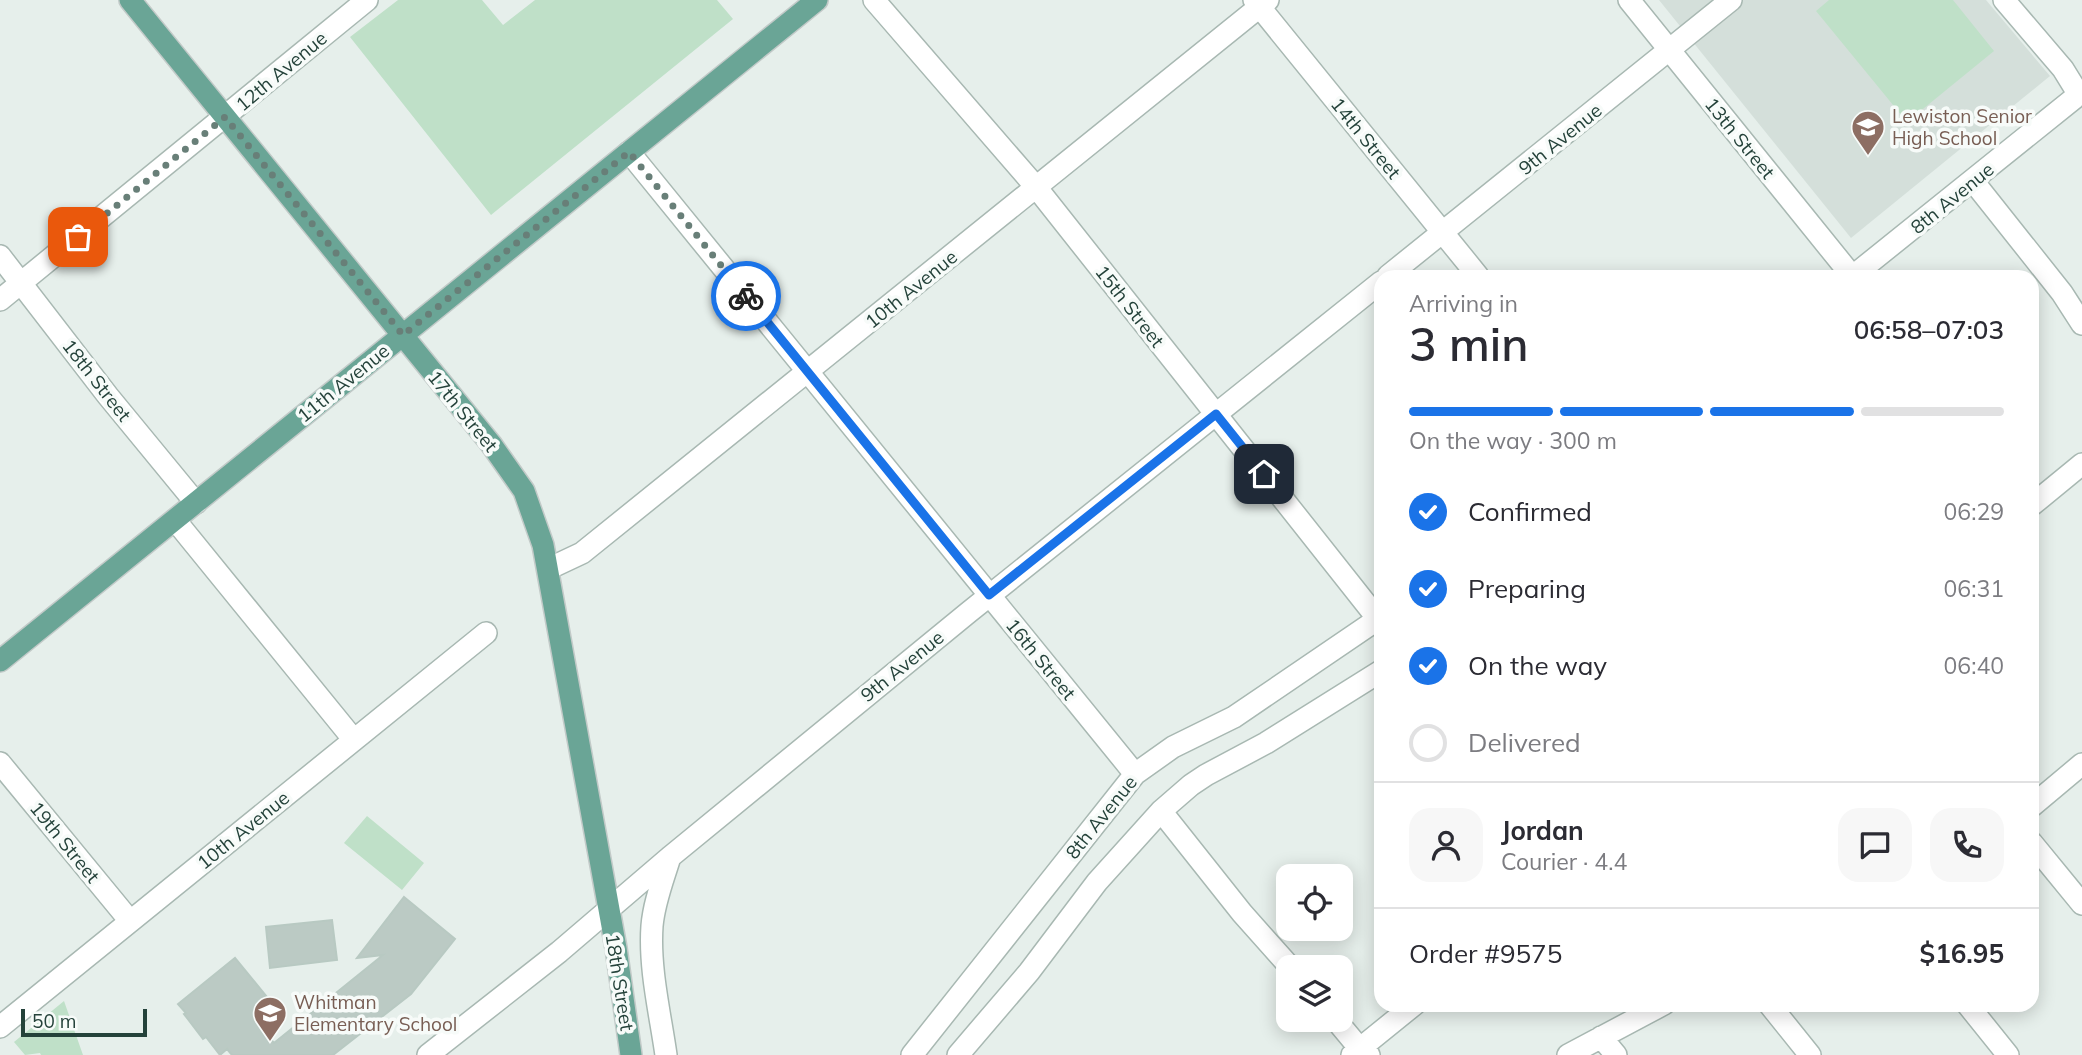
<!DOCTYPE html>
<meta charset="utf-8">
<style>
body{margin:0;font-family:Mulish,sans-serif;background:#f7f7f7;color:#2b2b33;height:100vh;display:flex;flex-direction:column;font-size:26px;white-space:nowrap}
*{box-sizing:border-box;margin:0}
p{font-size:23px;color:#7c7c81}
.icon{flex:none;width:38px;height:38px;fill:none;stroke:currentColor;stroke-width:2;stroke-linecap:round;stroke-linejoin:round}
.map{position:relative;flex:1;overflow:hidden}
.side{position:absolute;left:1374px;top:270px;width:665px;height:742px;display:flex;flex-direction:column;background:#fff;border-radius:21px;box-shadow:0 4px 18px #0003}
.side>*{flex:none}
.fabs{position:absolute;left:1276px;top:864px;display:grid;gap:14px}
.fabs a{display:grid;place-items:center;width:77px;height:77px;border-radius:14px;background:#fff;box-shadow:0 4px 18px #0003;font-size:35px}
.scale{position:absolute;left:21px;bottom:18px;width:126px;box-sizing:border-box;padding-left:7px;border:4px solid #24423a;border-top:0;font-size:19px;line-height:24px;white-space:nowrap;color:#24423a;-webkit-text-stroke:5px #f7fbf9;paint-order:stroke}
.pin{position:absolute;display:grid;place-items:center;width:60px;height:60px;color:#fff;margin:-30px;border-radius:14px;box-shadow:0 4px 10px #0006}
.courier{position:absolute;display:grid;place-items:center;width:70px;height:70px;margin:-35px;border:5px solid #1a73e8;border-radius:50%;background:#fff;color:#222;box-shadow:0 2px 9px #0007}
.overview em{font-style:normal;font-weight:600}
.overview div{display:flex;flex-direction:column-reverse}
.overview{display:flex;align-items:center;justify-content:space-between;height:119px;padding:0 35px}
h1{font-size:46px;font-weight:600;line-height:52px}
.bar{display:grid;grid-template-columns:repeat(4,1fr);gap:10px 7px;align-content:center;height:84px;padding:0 35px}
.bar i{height:9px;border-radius:5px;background:#e1e1e2}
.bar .on{background:#1a73e8}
.bar p{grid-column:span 4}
.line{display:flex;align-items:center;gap:18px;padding:0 35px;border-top:2px solid #e1e1e2}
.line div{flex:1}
.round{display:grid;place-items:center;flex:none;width:74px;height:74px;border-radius:21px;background:#f7f7f7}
ol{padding:0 35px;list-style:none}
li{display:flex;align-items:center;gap:21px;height:77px}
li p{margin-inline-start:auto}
li .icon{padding:7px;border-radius:50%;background:#1a73e8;color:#fff;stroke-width:4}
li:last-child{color:#7c7c81}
li i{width:38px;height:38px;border:4px solid #e1e1e2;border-radius:50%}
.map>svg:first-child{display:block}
.built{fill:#d4dfda}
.green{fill:#bfe0c8}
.building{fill:#bbcac4;stroke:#b8c9c2;stroke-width:2}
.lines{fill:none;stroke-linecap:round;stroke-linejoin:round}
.minor-casing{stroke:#a8b8b2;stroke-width:24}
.major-casing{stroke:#c2cac8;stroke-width:24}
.minor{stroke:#fff;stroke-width:21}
.major{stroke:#6aa596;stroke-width:21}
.done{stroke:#687f78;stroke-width:7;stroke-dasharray:0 12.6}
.route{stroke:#1a73e8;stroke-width:9}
.labels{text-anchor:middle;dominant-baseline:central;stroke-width:7;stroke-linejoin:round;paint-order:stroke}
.street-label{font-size:19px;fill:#24423a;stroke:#f7fbf9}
.education-label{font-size:19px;fill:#785e54;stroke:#f7fbf9;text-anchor:start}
</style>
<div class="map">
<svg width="2082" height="1055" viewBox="0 0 2082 1055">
<rect width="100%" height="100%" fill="#e6efeb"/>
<path class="built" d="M1659,0h327l64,76 -199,162z"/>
<path class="green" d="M398,0h84l21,25 32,-25h182l16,19 -242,196 -141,-178z
M1829,0h124l41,51 -87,71 -91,-111z
M367,816l57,47 -22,27 -58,-47z
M64,1001l19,54h-42l-1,-2 -15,2 -11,-13z"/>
<path class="building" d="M404,897l51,42 -44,55 -78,61h-101l-5,-6 -7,6 -14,-18 -3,2 -19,-25 2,-1 -8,-9 57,-46 41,50 -18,15 16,20 109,-88 -26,3z
M332,920l5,40 -67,8 -4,-41z"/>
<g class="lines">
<defs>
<path id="minor" d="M874,0l162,187 342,432
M1254,0l224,276
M1629,0l223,276
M2004,0l59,69 16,26
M629,152l506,622
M1973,181l89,112 20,31
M0,256l108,140 88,107
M1388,276l343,-276
M1853,276l229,-184
M0,300l367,-300
M2032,505l50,-41
M175,520l179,220
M548,569l34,-16 686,-553
M0,763l130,158
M2032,806l50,-42
M1161,811l81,102 49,55
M2032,843l50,61
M1769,1004l41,51
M1967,1004l41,51
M1336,1020l24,29 9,6
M0,1027l486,-394
M1601,1037l15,18
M428,1055l131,-103 111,-95 299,-245 412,-330
M666,1055c-6,-42 -17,-87 -14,-129 2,-24 11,-46 18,-69
M912,1055l223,-281 38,-27 61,-30 147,-100
M958,1055l71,-83 68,-90 64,-71 30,-26 15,-10 60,-32 115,-72
M1352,1055l63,-51
M1568,1055l96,-51"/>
<path id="major" d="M130,0l361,444 33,47 19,54 73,403 15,107
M0,661l817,-661"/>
</defs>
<use href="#minor" class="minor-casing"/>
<use href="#major" class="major-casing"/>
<use href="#minor" class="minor"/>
<use href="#major" class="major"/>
</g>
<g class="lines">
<path class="done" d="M78,237l147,-120 178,218 226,-183 117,144"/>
<path class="route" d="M746,296l243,299 227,-181 48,60"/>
</g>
<defs>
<symbol id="school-pin" viewBox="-11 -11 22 30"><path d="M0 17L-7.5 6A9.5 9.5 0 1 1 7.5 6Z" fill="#8d6e63" stroke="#f7fbf9"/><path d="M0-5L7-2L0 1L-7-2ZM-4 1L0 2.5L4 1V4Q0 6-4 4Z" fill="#fff"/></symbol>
</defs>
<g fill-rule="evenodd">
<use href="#school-pin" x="1849" y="108" width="38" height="52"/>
<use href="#school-pin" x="251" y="994" width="38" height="52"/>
</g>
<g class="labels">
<g class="street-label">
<text transform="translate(281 71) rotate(-40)">12th Avenue</text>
<text transform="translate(1366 138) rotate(51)">14th Street</text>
<text transform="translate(1740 138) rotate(51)">13th Street</text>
<text transform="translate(1560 139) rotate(-39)">9th Avenue</text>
<text transform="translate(1952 198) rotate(-39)">8th Avenue</text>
<text transform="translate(911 289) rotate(-39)">10th Avenue</text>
<text transform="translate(1130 306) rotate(52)">15th Street</text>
<text transform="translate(97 380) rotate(52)">18th Street</text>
<text transform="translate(343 383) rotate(-39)">11th Avenue</text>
<text transform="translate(463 411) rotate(51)">17th Street</text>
<text transform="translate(1041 659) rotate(51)">16th Street</text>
<text transform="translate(902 666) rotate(-39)">9th Avenue</text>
<text transform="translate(1101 817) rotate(-51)">8th Avenue</text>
<text transform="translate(243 830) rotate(-39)">10th Avenue</text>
<text transform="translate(65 842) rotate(51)">19th Street</text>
<text transform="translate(620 982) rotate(81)">18th Street</text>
</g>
<g class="education-label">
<text x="1892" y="116">Lewiston Senior<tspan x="1892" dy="22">High School</tspan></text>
<text x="294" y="1002">Whitman<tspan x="294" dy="22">Elementary School</tspan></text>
</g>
</g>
</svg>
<div class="fabs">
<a><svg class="icon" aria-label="locate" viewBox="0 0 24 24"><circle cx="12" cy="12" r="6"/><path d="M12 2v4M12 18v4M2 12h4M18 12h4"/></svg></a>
<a><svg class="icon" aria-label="layers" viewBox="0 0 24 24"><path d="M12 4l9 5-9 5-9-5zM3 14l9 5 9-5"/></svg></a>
</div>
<div class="scale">50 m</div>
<div class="pin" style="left:78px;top:237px;background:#ea580c"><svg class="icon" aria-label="bag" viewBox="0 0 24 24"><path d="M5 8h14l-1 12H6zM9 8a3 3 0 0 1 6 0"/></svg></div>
<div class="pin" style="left:1264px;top:474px;background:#1f2937"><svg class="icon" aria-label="home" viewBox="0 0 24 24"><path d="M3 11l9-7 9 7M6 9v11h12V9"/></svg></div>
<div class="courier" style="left:746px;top:296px"><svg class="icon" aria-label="bike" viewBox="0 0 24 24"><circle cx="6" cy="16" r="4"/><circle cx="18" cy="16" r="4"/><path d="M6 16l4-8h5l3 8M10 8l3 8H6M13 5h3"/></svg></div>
<section class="side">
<div class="overview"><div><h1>3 min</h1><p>Arriving in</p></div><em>06:58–07:03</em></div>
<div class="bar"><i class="on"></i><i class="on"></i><i class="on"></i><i></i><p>On the way · 300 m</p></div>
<ol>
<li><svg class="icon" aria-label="check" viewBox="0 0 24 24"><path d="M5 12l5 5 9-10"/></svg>Confirmed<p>06:29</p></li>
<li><svg class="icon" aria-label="check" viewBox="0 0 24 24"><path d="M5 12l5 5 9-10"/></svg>Preparing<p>06:31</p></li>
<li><svg class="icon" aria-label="check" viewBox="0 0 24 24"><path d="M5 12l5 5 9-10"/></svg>On the way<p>06:40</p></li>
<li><i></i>Delivered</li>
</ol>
<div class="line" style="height:126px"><a class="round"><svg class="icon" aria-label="person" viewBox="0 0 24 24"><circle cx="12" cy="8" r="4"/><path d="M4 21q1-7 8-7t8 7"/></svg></a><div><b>Jordan</b><p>Courier · 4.4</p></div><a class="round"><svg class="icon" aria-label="chat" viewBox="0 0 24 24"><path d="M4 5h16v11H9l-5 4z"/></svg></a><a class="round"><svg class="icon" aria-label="phone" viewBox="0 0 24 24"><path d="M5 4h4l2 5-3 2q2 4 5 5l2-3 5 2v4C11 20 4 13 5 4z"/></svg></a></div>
<div class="line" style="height:91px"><div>Order #9575</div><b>$16.95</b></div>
</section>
</div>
